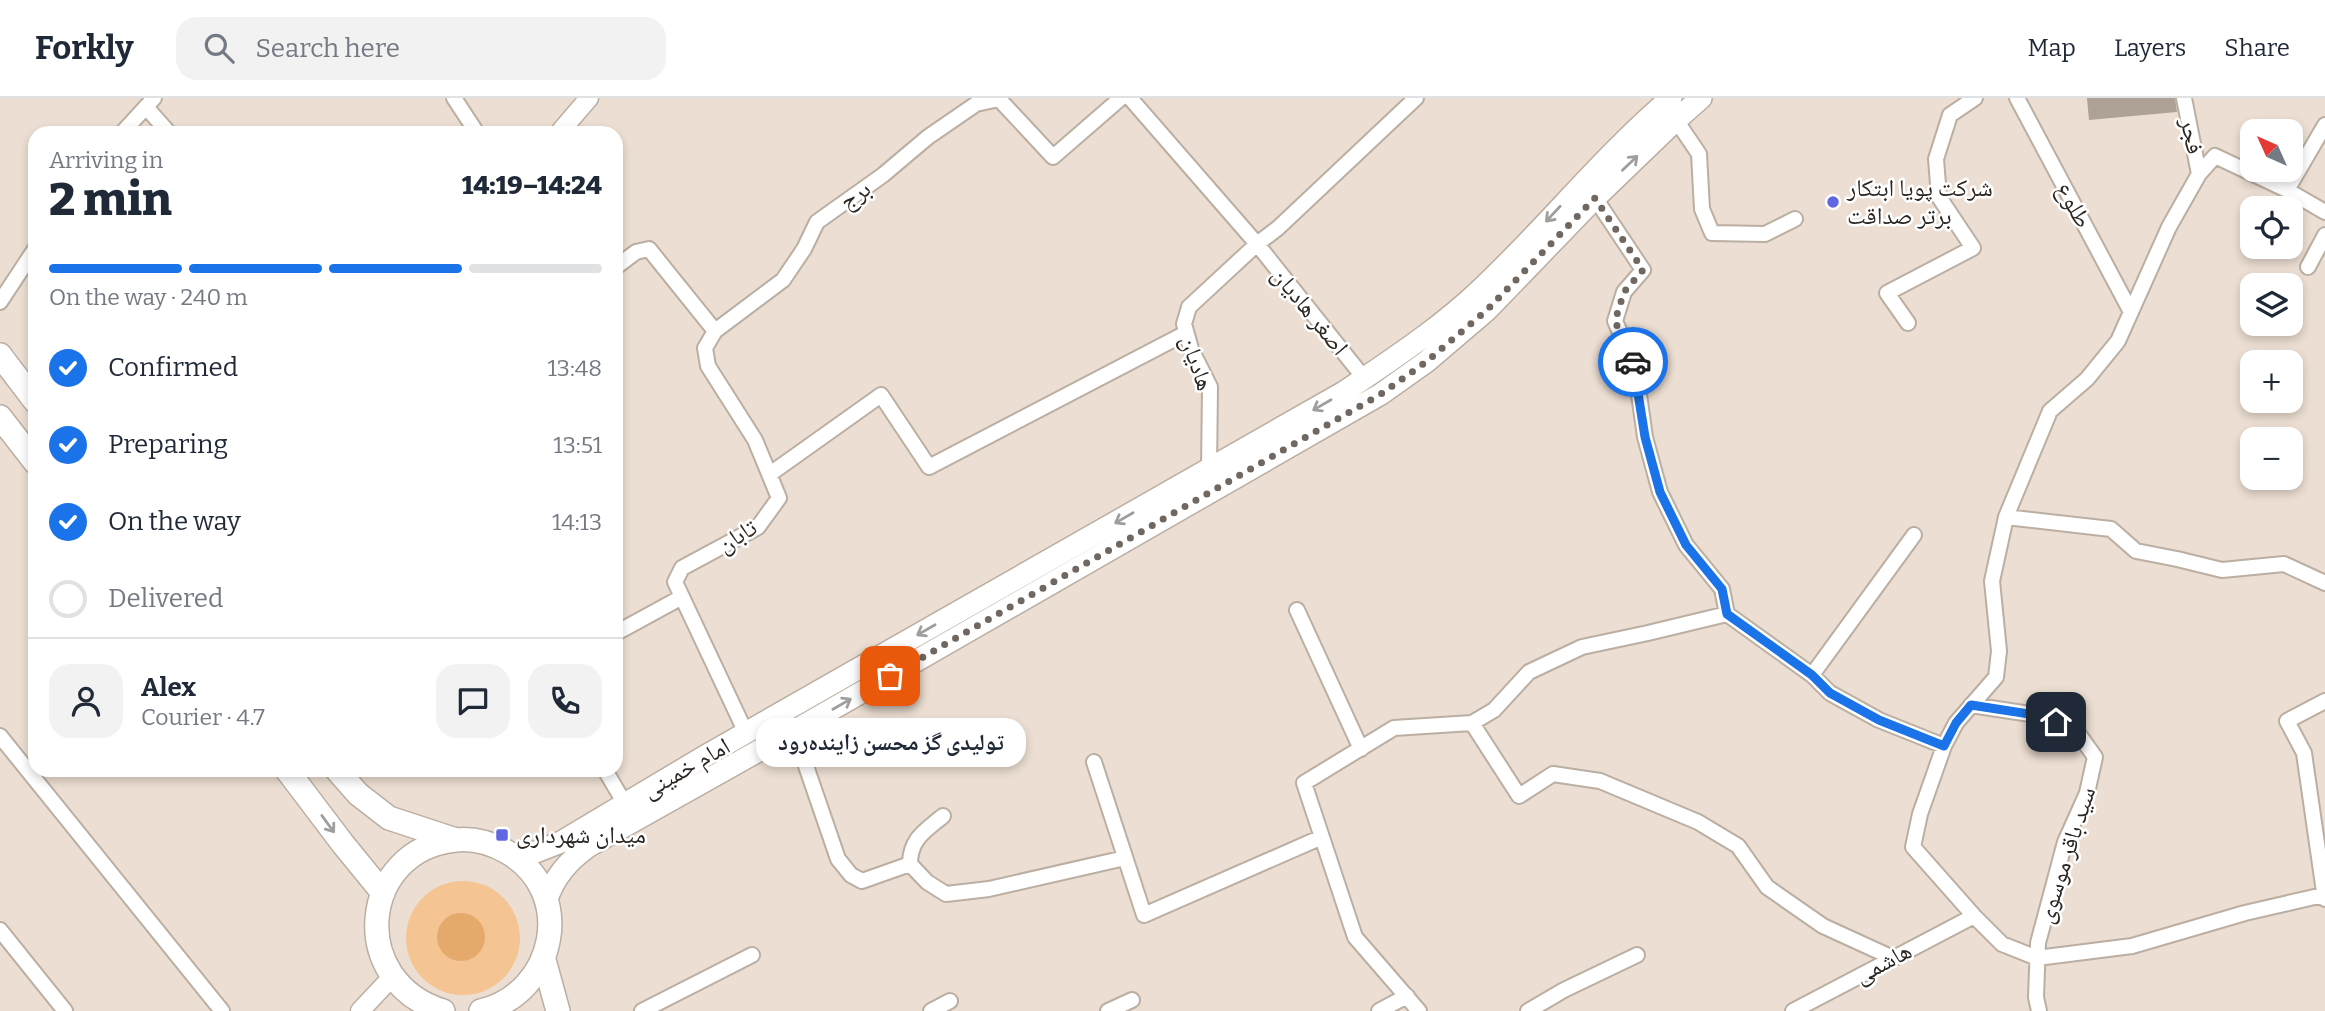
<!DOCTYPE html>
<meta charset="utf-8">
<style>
body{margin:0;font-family:Bitter,"Noto Naskh Arabic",serif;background:#f2f2f3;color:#1f2937;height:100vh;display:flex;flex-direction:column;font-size:26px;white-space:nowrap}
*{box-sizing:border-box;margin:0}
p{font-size:23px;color:#747a83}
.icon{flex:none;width:38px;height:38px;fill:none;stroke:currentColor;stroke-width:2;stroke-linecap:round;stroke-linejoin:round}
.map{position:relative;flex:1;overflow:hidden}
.side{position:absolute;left:28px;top:28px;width:595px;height:651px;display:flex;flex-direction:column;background:#fff;border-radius:21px;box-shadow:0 4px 10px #0003}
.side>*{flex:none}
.needle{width:46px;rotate:315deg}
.fabs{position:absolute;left:2240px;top:21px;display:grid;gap:14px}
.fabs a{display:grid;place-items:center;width:63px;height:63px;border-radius:14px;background:#fff;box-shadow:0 4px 10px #0003;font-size:35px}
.pin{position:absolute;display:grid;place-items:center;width:60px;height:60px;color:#fff;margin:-30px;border-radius:14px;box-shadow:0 4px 10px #0006}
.courier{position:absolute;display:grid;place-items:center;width:70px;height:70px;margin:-35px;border:5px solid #1a73e8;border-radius:50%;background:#fff;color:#222;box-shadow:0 2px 9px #0007}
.bubble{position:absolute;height:49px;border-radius:21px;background:#fff;box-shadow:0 4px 10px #0003;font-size:23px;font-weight:800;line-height:49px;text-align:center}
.overview em{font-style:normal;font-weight:800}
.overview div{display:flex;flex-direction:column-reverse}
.overview{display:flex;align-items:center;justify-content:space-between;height:119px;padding:0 21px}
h1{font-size:46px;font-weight:800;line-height:52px}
.bar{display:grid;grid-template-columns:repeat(4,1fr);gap:10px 7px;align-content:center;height:84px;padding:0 21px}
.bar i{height:9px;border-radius:5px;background:#e0e1e3}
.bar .selected{background:#1a73e8}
.bar p{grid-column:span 4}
.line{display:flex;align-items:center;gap:18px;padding:0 21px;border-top:2px solid #e0e1e3}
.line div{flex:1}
.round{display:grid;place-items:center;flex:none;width:74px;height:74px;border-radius:21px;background:#f2f2f3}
ol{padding:0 21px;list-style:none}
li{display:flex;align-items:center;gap:21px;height:77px}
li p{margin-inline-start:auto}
li .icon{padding:7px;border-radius:50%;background:#1a73e8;color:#fff;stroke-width:4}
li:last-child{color:#747a83}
li i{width:38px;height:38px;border:4px solid #e0e1e3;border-radius:50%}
header{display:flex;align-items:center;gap:42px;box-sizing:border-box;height:98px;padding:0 35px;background:#fff;border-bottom:2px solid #e0e1e3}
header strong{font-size:33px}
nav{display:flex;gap:38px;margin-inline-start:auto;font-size:24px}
.search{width:490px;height:63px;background:#f2f2f3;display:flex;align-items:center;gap:18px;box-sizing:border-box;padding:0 24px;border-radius:21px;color:#747a83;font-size:26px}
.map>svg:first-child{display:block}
.green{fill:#f5c493}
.water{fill:#e4a96b}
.building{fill:#aea195}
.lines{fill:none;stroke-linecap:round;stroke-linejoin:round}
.minor-casing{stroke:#bbaea2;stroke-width:18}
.tertiary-casing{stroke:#bbaea2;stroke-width:21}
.secondary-casing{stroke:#bbaea2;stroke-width:24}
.primary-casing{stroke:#bbaea2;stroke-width:26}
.minor{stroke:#fff;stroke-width:14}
.tertiary{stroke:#fff;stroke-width:18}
.secondary{stroke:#fff;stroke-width:21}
.primary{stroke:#fff;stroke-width:23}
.oneway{stroke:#a09e9c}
.done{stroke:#6f6760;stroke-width:7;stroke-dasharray:0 12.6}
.route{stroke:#1a73e8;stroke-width:9}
.poi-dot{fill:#6067e0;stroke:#fff;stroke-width:2.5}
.labels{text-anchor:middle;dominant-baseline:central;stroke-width:5;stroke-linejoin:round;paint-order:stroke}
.street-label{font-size:24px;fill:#2c2723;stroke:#fff}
.poi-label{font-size:24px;fill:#2c2723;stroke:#fff;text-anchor:start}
</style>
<header>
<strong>Forkly</strong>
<div class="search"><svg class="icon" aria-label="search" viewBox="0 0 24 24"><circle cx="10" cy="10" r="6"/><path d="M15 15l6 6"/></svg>Search here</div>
<nav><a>Map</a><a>Layers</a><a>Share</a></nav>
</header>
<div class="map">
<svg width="2325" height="913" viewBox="0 0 2325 913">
<rect width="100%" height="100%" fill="#ecded2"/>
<path class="green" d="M406 840a57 57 0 1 1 114 0a57 57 0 1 1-114 0Z"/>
<path class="water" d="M437 839a24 24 0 1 1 48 0a24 24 0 1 1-48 0Z"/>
<path class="building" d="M2087,0h88l2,14 -88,8z"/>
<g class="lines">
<defs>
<path id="minor" d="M454,0l23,35
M1130,0l127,146 107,134
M2017,0l114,214
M2184,0l15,76
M146,9l23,26
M1676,22l23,34 3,55 10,24 53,1 30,-15
M122,35l32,-35
M2287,92l38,-65
M1595,100l48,72 -19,22 -9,29 20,45 10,71 15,55 26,53 36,44 5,25 85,61 18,18 49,27 65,26
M616,169l20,-15 13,-3 66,82 68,-51 21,-31 13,-27 66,-47 45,-38 48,-33 23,-5 54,58 68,-59
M2308,169l17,-32
M0,204l35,-53
M1908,225l-21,-30 86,-45 -34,-51 -3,-38 14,-44 25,-17
M715,233l-10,17 3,18 47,74 24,58 -21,29 -76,41 -7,14 71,151
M1209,372l1,-83 -19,-38 -7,-25 5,-17 68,-63 21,-16 138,-130
M770,376l111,-79 48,72 257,-134
M2006,419l105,12 25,22 41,8 45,11 62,-6 41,19
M1297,512l64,139
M616,535l66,-36
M1812,577l102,-140
M2325,603l-38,20 17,32 21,146
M1971,607l66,10 38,14 20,28 -8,36 -22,49 -27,101 -2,54 3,14
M1472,625l47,73 34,-22 47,7 98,41 40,24 29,41 56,39 70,32
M794,633l44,128 13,16 11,6 48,-17
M0,638l222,275
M1094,664l50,153 178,-78
M605,672l20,34
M943,718c-18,15 -33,23 -33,48l17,18 19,12 43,-5 136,-31
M2323,797l-78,18 -113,33 -95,12 -35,-14 -28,-28 -61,-69 7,-33 24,-68 12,-23 40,-46 3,-26 -7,-70 14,-64 44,-106 37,-32 31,-38 51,-114 30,-53 16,-18 72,34 38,22
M0,832l65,81
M642,913l110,-56
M931,913l19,-10
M1108,913l24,-11
M1379,913l28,-15
M1419,913l-64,-74 -51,-154 90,-55 78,-5 22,-13 35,-38 53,-25 66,-14 79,-19
M1528,913l36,-21 73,-35
M1793,913l181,-95"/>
<path id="tertiary" d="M559,35l30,-35
M360,913l32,-34"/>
<path id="secondary" d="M518,761l43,-17 146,-87 637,-363c47,-32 95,-63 136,-102 66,-62 122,-133 191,-192
M546,804c8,-25 22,-41 43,-56l205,-115 587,-337 45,-32 61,-52 108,-112 81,-78 25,-22"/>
<path id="primary" d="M0,257l35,46
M0,319l35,45
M287,672l56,74 40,49
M337,672l21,24 31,24 67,22
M544,862l14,51
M443,913c-97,-30 -83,-162 13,-171 18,-2 35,3 51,12 70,40 49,141 -26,159"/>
</defs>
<use href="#minor" class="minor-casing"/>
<use href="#tertiary" class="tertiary-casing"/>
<use href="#secondary" class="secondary-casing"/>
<use href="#primary" class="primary-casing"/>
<use href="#minor" class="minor"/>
<use href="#tertiary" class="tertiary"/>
<use href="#secondary" class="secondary"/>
<use href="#primary" class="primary"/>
</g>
<defs><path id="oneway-shaft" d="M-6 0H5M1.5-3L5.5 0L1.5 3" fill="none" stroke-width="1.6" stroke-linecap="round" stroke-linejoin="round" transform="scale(1.75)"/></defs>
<g class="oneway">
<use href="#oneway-shaft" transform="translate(1630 65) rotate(-44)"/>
<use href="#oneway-shaft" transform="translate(1553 116) rotate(133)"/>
<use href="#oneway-shaft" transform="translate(1322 307) rotate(150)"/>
<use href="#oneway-shaft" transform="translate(1124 420) rotate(150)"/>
<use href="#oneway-shaft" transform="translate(926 532) rotate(150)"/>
<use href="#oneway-shaft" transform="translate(842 606) rotate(-30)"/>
<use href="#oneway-shaft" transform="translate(328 726) rotate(54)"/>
</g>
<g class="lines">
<path class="done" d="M890,578l491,-282 45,-32 61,-52 108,-112 48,72 -19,22 -9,29 18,41"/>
<path class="route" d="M1633,264l12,75 15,55 26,53 36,44 5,25 85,61 18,18 49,27 65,26 12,-23 15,-18 65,10 20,7"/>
</g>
<g class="poi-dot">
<circle cx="1833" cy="104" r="7"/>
<rect x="495" y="730" width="14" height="14" rx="3.5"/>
</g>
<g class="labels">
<g class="street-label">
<text transform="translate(2192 38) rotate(79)">فجر</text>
<text transform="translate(855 97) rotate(-35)">برج</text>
<text transform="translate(2074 107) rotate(62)">طلوع</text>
<text transform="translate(1310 213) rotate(51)">اصغر هادیان</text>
<text transform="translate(1197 265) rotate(71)">هادیان</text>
<text transform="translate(737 438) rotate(-32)">تابان</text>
<text transform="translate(686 670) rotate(-30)">امام خمینی</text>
<text transform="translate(2066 757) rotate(-72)">سید باقر موسوی</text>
<text transform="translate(1883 865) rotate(-28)">هاشمی</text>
</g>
<g class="poi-label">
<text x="1847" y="90">شرکت پویا ابتکار<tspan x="1847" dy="28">برتر صداقت</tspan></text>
<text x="516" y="737">میدان شهرداری</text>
</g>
</g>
</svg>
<div class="fabs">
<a><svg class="needle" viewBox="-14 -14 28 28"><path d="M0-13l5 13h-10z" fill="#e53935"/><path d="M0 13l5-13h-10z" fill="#747a83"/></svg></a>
<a><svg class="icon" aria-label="locate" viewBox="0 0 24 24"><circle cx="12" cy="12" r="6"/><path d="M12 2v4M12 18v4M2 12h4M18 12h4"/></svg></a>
<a><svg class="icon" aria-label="layers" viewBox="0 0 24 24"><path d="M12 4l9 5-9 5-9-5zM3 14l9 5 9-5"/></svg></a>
<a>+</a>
<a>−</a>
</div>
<div class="pin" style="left:890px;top:578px;background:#ea580c"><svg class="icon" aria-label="bag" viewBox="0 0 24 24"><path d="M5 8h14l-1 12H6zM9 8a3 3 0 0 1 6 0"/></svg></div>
<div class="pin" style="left:2056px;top:624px;background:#1f2937"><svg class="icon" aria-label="home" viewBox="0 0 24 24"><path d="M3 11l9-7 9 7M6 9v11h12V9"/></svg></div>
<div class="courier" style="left:1633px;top:264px"><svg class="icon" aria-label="car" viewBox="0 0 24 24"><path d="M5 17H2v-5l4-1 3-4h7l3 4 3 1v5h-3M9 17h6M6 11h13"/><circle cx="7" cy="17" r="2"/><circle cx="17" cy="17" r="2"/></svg></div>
<div class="bubble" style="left:756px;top:620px;width:270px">تولیدی گز محسن زاینده‌رود</div>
<section class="side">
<div class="overview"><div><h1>2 min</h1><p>Arriving in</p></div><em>14:19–14:24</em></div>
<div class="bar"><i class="selected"></i><i class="selected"></i><i class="selected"></i><i></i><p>On the way · 240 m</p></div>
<ol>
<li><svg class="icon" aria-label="check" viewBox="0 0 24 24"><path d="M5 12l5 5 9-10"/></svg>Confirmed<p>13:48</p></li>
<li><svg class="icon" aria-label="check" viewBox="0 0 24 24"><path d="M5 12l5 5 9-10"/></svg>Preparing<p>13:51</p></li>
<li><svg class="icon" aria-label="check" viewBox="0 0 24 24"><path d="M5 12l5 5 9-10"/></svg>On the way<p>14:13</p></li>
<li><i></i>Delivered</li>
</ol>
<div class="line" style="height:126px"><a class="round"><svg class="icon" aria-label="person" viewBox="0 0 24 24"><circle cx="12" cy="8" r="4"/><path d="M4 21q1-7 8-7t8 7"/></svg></a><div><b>Alex</b><p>Courier · 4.7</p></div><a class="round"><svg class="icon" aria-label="chat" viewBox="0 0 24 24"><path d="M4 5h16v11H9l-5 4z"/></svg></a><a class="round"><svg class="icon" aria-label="phone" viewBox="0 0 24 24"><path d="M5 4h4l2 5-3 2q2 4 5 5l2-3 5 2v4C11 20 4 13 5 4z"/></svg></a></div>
</section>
</div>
